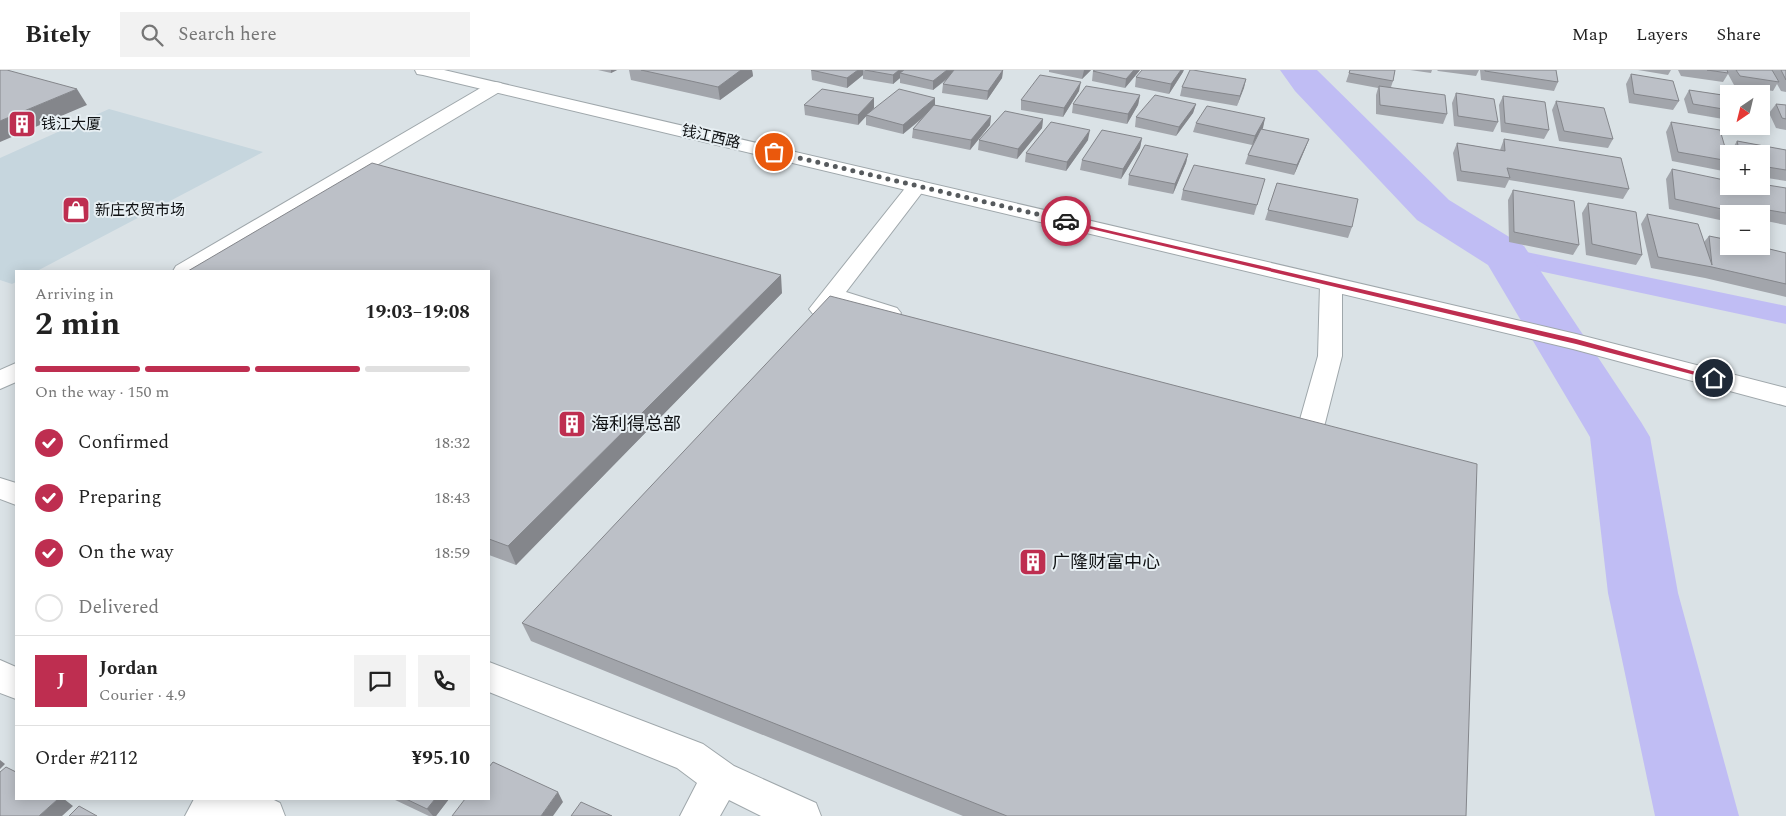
<!DOCTYPE html>
<meta charset="utf-8">
<style>
body{margin:0;font-family:Spectral,"Noto Sans SC",serif;background:#f2f2f2;color:#222;height:100vh;display:flex;flex-direction:column;font-size:19px;white-space:nowrap}
*{box-sizing:border-box;margin:0}
p{font-size:16px;color:#767676}
.icon{flex:none;width:28px;height:28px;fill:none;stroke:currentColor;stroke-width:2;stroke-linecap:round;stroke-linejoin:round}
.map{position:relative;flex:1;overflow:hidden}
.panel{position:absolute;left:15px;top:200px;width:475px;height:530px;display:flex;flex-direction:column;background:#fff;border-radius:0px;box-shadow:0 2px 12px #0003}
.panel>*{flex:none}
.needle{width:32px;rotate:215deg}
.fabs{position:absolute;left:1720px;top:15px;display:grid;gap:10px}
.fabs a{display:grid;place-items:center;width:50px;height:50px;border-radius:0px;background:#fff;box-shadow:0 2px 12px #0003;font-size:25px}
.pin{position:absolute;display:grid;place-items:center;width:42px;height:42px;color:#fff;margin:-21px;border:2px solid #fff;border-radius:50%;box-shadow:0 1px 5px #0007}
.courier{position:absolute;display:grid;place-items:center;width:50px;height:50px;margin:-25px;border:4px solid #be2e50;border-radius:50%;background:#fff;color:#222;box-shadow:0 1px 6px #0007}
.overview em{font-style:normal;font-weight:700}
.overview div{display:flex;flex-direction:column-reverse}
.overview{display:flex;align-items:center;justify-content:space-between;height:85px;padding:0 20px}
h1{font-size:32px;font-weight:700;line-height:38px}
.bar{display:grid;grid-template-columns:repeat(4,1fr);gap:8px 5px;align-content:center;height:60px;padding:0 20px}
.bar i{height:6px;border-radius:4px;background:#e0e0e0}
.bar .current{background:#be2e50}
.bar p{grid-column:span 4}
.line{display:flex;align-items:center;gap:12px;padding:0 20px;border-top:1px solid #e0e0e0}
.line div{flex:1}
.round{display:grid;place-items:center;flex:none;width:52px;height:52px;border-radius:0px;background:#f2f2f2}
ol{padding:0 20px;list-style:none}
li{display:flex;align-items:center;gap:15px;height:55px}
li p{margin-inline-start:auto}
li .icon{padding:5px;border-radius:50%;background:#be2e50;color:#fff;stroke-width:4}
li:last-child{color:#767676}
li i{width:28px;height:28px;border:2px solid #e0e0e0;border-radius:50%}
header{display:flex;align-items:center;gap:30px;box-sizing:border-box;height:70px;padding:0 25px;background:#fff;border-bottom:1px solid #e0e0e0}
header strong{font-size:24px}
nav{display:flex;gap:28px;margin-inline-start:auto;font-size:18px}
.search{width:350px;height:45px;background:#f2f2f2;display:flex;align-items:center;gap:12px;box-sizing:border-box;padding:0 18px;border-radius:0px;color:#767676;font-size:19px}
.map>svg:first-child{display:block}
.built{fill:#c6d6de}
.lines{fill:none;stroke-linecap:round;stroke-linejoin:round}
.canal{fill:#c0bdf4;fill-rule:evenodd}
.river{fill:#c0bdf4;fill-rule:evenodd}
.minor-casing{stroke:#9fa7ab;stroke-width:2}
.secondary-casing{stroke:#9fa7ab;stroke-width:2}
.minor{fill:#fff;fill-rule:evenodd}
.secondary{fill:#fff;fill-rule:evenodd}
.wall{fill:#a2a5ab}
.shaded-wall{fill:#84868b}
.building{fill:#bcc0c7;stroke:#84868b}
.route{fill:#be2e50}
.done{stroke:#565a5d;stroke-width:5;stroke-dasharray:0 9}
.labels{text-anchor:middle;dominant-baseline:central;stroke-width:4;stroke-linejoin:round;paint-order:stroke}
.far-poi-label{font-size:15px;fill:#0f1113;stroke:#e7eff3;text-anchor:start}
.far-street-label{font-size:15px;fill:#0f1113;stroke:#e7eff3}
.poi-label{font-size:18px;fill:#0f1113;stroke:#e7eff3;text-anchor:start}
</style>
<header>
<strong>Bitely</strong>
<div class="search"><svg class="icon" aria-label="search" viewBox="0 0 24 24"><circle cx="10" cy="10" r="6"/><path d="M15 15l6 6"/></svg>Search here</div>
<nav><a>Map</a><a>Layers</a><a>Share</a></nav>
</header>
<div class="map">
<svg width="1786" height="746" viewBox="0 0 1786 746">
<rect width="100%" height="100%" fill="#dae2e6"/>
<path class="built" d="M109,39l154,43 -226,119h-21v11l-4,2 -12,-4v-122z"/>
<g class="lines">
<path class="canal" d="M1507,178l279,58v18l-289,-62 -4,-6 4,-6z"/>
<path class="river" d="M1280,0h37l132,130 75,46 117,176 9,15 28,156 61,223h-84l-47,-223 -18,-156 -102,-172 -71,-45 -122,-129z"/>
<defs>
<path id="minor" d="M495,12l6,1 3,4 -3,4 -302,180h-26l3,-5 313,-183z
M917,110l7,2 3,4 -81,106 51,16 4,5 -4,5 -8,2 -52,-15c-8,9 -12,12 -24,9l-4,-5 4,-5 97,-122z
M1331,208l8,2 3,5v71l-17,67 -3,6 -10,3 -10,-3 -3,-6 19,-67 2,-71 3,-5z
M16,293v19l-16,7v-19z
M0,408l16,5v22l-16,-6z
M0,590l16,7v32l-16,-6z
M489,592l214,82 31,22 82,37 5,13h-60l-32,-16 -9,16h-40l17,-33 -20,-15 -188,-76z
M194,729h78l8,4 5,13h-100z"/>
<path id="secondary" d="M415,0h29l1132,264 210,54v18l-213,-57 -1150,-274 -6,-1z"/>
</defs>
<use href="#minor" class="minor-casing"/>
<use href="#secondary" class="secondary-casing"/>
<use href="#minor" class="minor"/>
<use href="#secondary" class="secondary"/>
</g>
<path class="wall" d="M598,0h19l-6,3z
M629,0h123l1,6 -33,24 -89,-20z
M811,0h192l-1,8 -15,22 -45,-7 1,-9 3,-4 -13,10 -33,-7v-5l-7,6 -30,-5v-4l-16,13 -35,-8z
M1049,0h42l-9,9 -33,-7z
M1140,0l-15,18 -33,-7 1,-10z
M1350,0h45l-2,11 -2,6 56,27 -4,10 -67,-10v-19l2,-7 -32,-6z
M1410,0h22l-1,3z
M1437,0h42l-3,6 -38,-5z
M1480,0h76l2,12 -4,9 -73,-11z
M1638,0h33l-3,5z
M1678,0h108v22l-5,-1 -4,-7 -4,7 -39,-6 -6,-11 -5,8 -42,-6z
M1183,2l-14,22 -34,-7 1,-10z
M1631,4l48,27 -6,9 -44,-7 -3,-19z
M1246,9l-9,27 -57,-10 2,-9z
M1689,20l40,6v24l-41,-7 -4,-14z
M1079,21l-16,26 -42,-7v-10z
M1456,23l42,29 -5,10 -39,-6 -2,-23z
M1140,25l-2,10 -11,19 -55,-11 1,-9z
M1503,26l46,34 -5,9 -43,-7 -2,-27z
M1556,31l57,38 -5,9 -49,-7 -7,-31z
M1196,34l-3,9 -17,23 -41,-9 1,-10z
M1776,34l10,1v25l-10,-2 -7,-15z
M804,35l70,3 -4,5 65,-8 56,11 -1,9 -20,25 -58,-12 1,-9 10,-11 -20,16 -37,-9v-9l-8,9 -53,-10z
M1265,48l-3,12 47,9 -4,10 -11,26 -49,-11 3,-9 4,-10 -59,-13 3,-9z
M1043,49l-1,9 -25,31 -39,-9 1,-10z
M1671,52l58,38 -6,11 -51,-10 -6,-29z
M1142,68l-2,10 -19,31 -41,-9 2,-10z
M1504,69l125,50 -6,10 -114,-19 -4,8 -48,-7 -4,-28 4,-10 43,7z
M1088,70l-22,31 -41,-9 1,-9z
M1737,71l49,9v31l-25,-4v-23h-30v-3z
M1188,84l-2,9 -13,31 -45,-9 1,-10z
M1672,99l57,17 57,2v37l-25,-5v-6h-32v8l-60,-13 -3,-30z
M1265,109l-11,36 -73,-15 2,-10z
M1277,113l75,44 -4,11 -83,-18z
M1513,120l66,55 -6,10 -64,-13 -1,-42z
M1588,133l54,52 -6,10 -50,-10 -4,-42z
M1647,144l57,28 5,-6 77,17v44l-81,-19 -54,-10 -10,-44z
M489,201l293,22 -266,272 -27,-10z
M522,553l944,193h-503l-432,-175z
M393,729h56l-13,17h-7z"/>
<path class="shaded-wall" d="M611,0h6l-6,3z
M741,0h11l1,6 -33,24 -2,-13z
M858,0h5v5l-16,13v-10z
M899,0h9l-8,3v5l-7,6v-9z
M947,0h10l-24,20v-9z
M1003,0l-1,8 -15,22 1,-9z
M1084,0h7l-9,9z
M1134,0h6l-15,18 1,-9z
M1181,0h3l-1,2 -14,22 2,-10z
M1246,9l-2,9 -7,18 3,-10z
M1081,12l-2,9 -16,26 1,-9z
M77,19l10,16 -87,37v-21z
M1140,25l-2,10 -11,19 1,-10z
M874,28v10l-16,17v-10z
M935,28v9l-32,27v-9z
M1196,34l-3,9 -17,23 3,-9z
M991,46l-1,9 -20,25 1,-10z
M1265,48l-2,10 -11,17 3,-9z
M1043,49l-1,9 -25,31 1,-10z
M1090,60l-2,10 -22,31 1,-9z
M1142,68l-2,10 -19,31 2,-10z
M1309,69l-4,10 -11,26 3,-10z
M1188,84l-2,9 -13,31 2,-10z
M781,205l1,18 -266,272 -8,-19z
M0,690l5,4 -5,5z
M558,722l5,10 -10,14h-12z
M58,729h6l9,7 -11,10h-23z
M435,729h14l-13,17h-3l-6,-7z"/>
<path class="building" d="M0,0h7l70,19 -77,32z
M641,0h100l-23,17z
M811,0h47l-11,8z
M865,0h34l-6,5z
M904,0h43l-14,11 -33,-8z
M954,0h49l-15,21 -45,-7z
M1095,0h39l-8,9 -33,-8z
M1142,0h39l-10,14 -35,-7z
M1190,0h3l53,9 -6,17 -58,-9z
M1350,0h45l-2,11 -44,-8z
M1485,0h71l2,12 -73,-11z
M1707,0h20l1,3z
M1736,0h36l7,12 -39,-6z
M1781,0h5v10z
M1631,4l42,7 6,20 -45,-7z
M1040,5l41,7 -17,26 -43,-8z
M1086,16l54,9 -12,19 -55,-10z
M1379,16l66,9 2,19 -67,-9z
M822,19l52,9 -16,17 -54,-10z
M899,19l36,9 -32,27 -37,-10z
M1689,20l40,6v14l-36,-6z
M1456,23l38,6 4,23 -40,-6z
M1155,25l41,9 -17,23 -43,-10z
M1503,26l42,6 4,28 -44,-7z
M1556,31l48,7 9,31 -49,-8z
M1776,34l10,1v14l-4,-1z
M934,35l57,11 -20,24 -58,-11z
M1207,36l58,12 -10,18 -59,-13z
M1761,39l3,6h-3z
M1005,41l38,8 -25,30 -39,-9z
M1051,52l39,8 -23,32 -41,-9z
M1671,52l49,8 9,31 -51,-9z
M1261,59l48,10 -12,26 -49,-10z
M1102,60l40,8 -19,31 -41,-9z
M1504,69l117,19 8,31 -122,-21 3,10 -49,-7 -4,-28 48,8z
M1737,71l49,9v20l-25,-4v-12h-21z
M1145,75l43,9 -13,30 -46,-9z
M372,93l409,112 -273,271 -19,-7v-268h-301z
M1194,95l71,14 -8,26 -74,-15z
M1672,99l57,12v5h32v-2l25,4v25l-30,-5 -1,6h-10l-70,-15z
M1277,113l81,16 -6,28 -84,-17z
M1513,120l61,11 5,44 -65,-13z
M1588,133l48,9 6,43 -50,-11z
M1647,144l51,10 14,41 -3,-29 20,4v6h28l29,7v31l-74,-17 -54,-10z
M830,226l647,168 -11,352h-459l-485,-193z
M493,692l65,30 -17,24h-89l13,-17h24v-32z
M6,697l10,5v27h42l-19,17h-39v-44z
M406,729h29l-8,10z
M581,732l31,14h-41z
M79,736l18,10h-28z"/>
<path class="route" d="M1064,150l512,119 142,39 -4,2 -138,-36 -510,-121z"/>
<g class="lines">
<path class="done" d="M774,82l292,69"/>
</g>
<defs>
<symbol id="building-square" viewBox="-11 -11 22 22"><rect x="-9" y="-9" width="18" height="18" rx="4" fill="#be2e50" stroke="#e7eff3"/><path d="M-4-6H4V6H1V3H-1V6H-4ZM-2.5-4.3h1.7v1.8h-1.7ZM.8-4.3h1.7v1.8H.8ZM-2.5-1h1.7V.8h-1.7ZM.8-1h1.7V.8H.8Z" fill="#fff"/></symbol>
<symbol id="shop-square" viewBox="-11 -11 22 22"><rect x="-9" y="-9" width="18" height="18" rx="4" fill="#be2e50" stroke="#e7eff3"/><path d="M-5-2.5h2.3a2.7 3.5 0 0 1 5.4 0H5L5.5 6h-11ZM-1.5-2.5h3a1.5 2.3 0 0 0-3 0Z" fill="#fff"/></symbol>
</defs>
<g fill-rule="evenodd">
<use href="#building-square" x="6" y="38" width="32" height="32"/>
<use href="#shop-square" x="60" y="124" width="32" height="32"/>
<use href="#building-square" x="556" y="338" width="32" height="32"/>
<use href="#building-square" x="1017" y="476" width="32" height="32"/>
</g>
<g class="labels">
<g class="far-poi-label">
<text x="41" y="54">钱江大厦</text>
<text x="95" y="140">新庄农贸市场</text>
</g>
<g class="far-street-label">
<text transform="translate(711 67) rotate(13)">钱江西路</text>
</g>
<g class="poi-label">
<text x="591" y="354">海利得总部</text>
<text x="1052" y="492">广隆财富中心</text>
</g>
</g>
</svg>
<div class="fabs">
<a><svg class="needle" viewBox="-14 -14 28 28"><path d="M0-13l5 13h-10z" fill="#e53935"/><path d="M0 13l5-13h-10z" fill="#767676"/></svg></a>
<a>+</a>
<a>−</a>
</div>
<div class="pin" style="left:774px;top:82px;background:#ea580c"><svg class="icon" aria-label="bag" viewBox="0 0 24 24"><path d="M5 8h14l-1 12H6zM9 8a3 3 0 0 1 6 0"/></svg></div>
<div class="pin" style="left:1714px;top:308px;background:#1f2937"><svg class="icon" aria-label="home" viewBox="0 0 24 24"><path d="M3 11l9-7 9 7M6 9v11h12V9"/></svg></div>
<div class="courier" style="left:1066px;top:151px"><svg class="icon" aria-label="car" viewBox="0 0 24 24"><path d="M5 17H2v-5l4-1 3-4h7l3 4 3 1v5h-3M9 17h6M6 11h13"/><circle cx="7" cy="17" r="2"/><circle cx="17" cy="17" r="2"/></svg></div>
<section class="panel">
<div class="overview"><div><h1>2 min</h1><p>Arriving in</p></div><em>19:03–19:08</em></div>
<div class="bar"><i class="current"></i><i class="current"></i><i class="current"></i><i></i><p>On the way · 150 m</p></div>
<ol>
<li><svg class="icon" aria-label="check" viewBox="0 0 24 24"><path d="M5 12l5 5 9-10"/></svg>Confirmed<p>18:32</p></li>
<li><svg class="icon" aria-label="check" viewBox="0 0 24 24"><path d="M5 12l5 5 9-10"/></svg>Preparing<p>18:43</p></li>
<li><svg class="icon" aria-label="check" viewBox="0 0 24 24"><path d="M5 12l5 5 9-10"/></svg>On the way<p>18:59</p></li>
<li><i></i>Delivered</li>
</ol>
<div class="line" style="height:90px"><b class="round" style="background:#be2e50;color:#fff">J</b><div><b>Jordan</b><p>Courier · 4.9</p></div><a class="round"><svg class="icon" aria-label="chat" viewBox="0 0 24 24"><path d="M4 5h16v11H9l-5 4z"/></svg></a><a class="round"><svg class="icon" aria-label="phone" viewBox="0 0 24 24"><path d="M5 4h4l2 5-3 2q2 4 5 5l2-3 5 2v4C11 20 4 13 5 4z"/></svg></a></div>
<div class="line" style="height:65px"><div>Order #2112</div><b>¥95.10</b></div>
</section>
</div>
